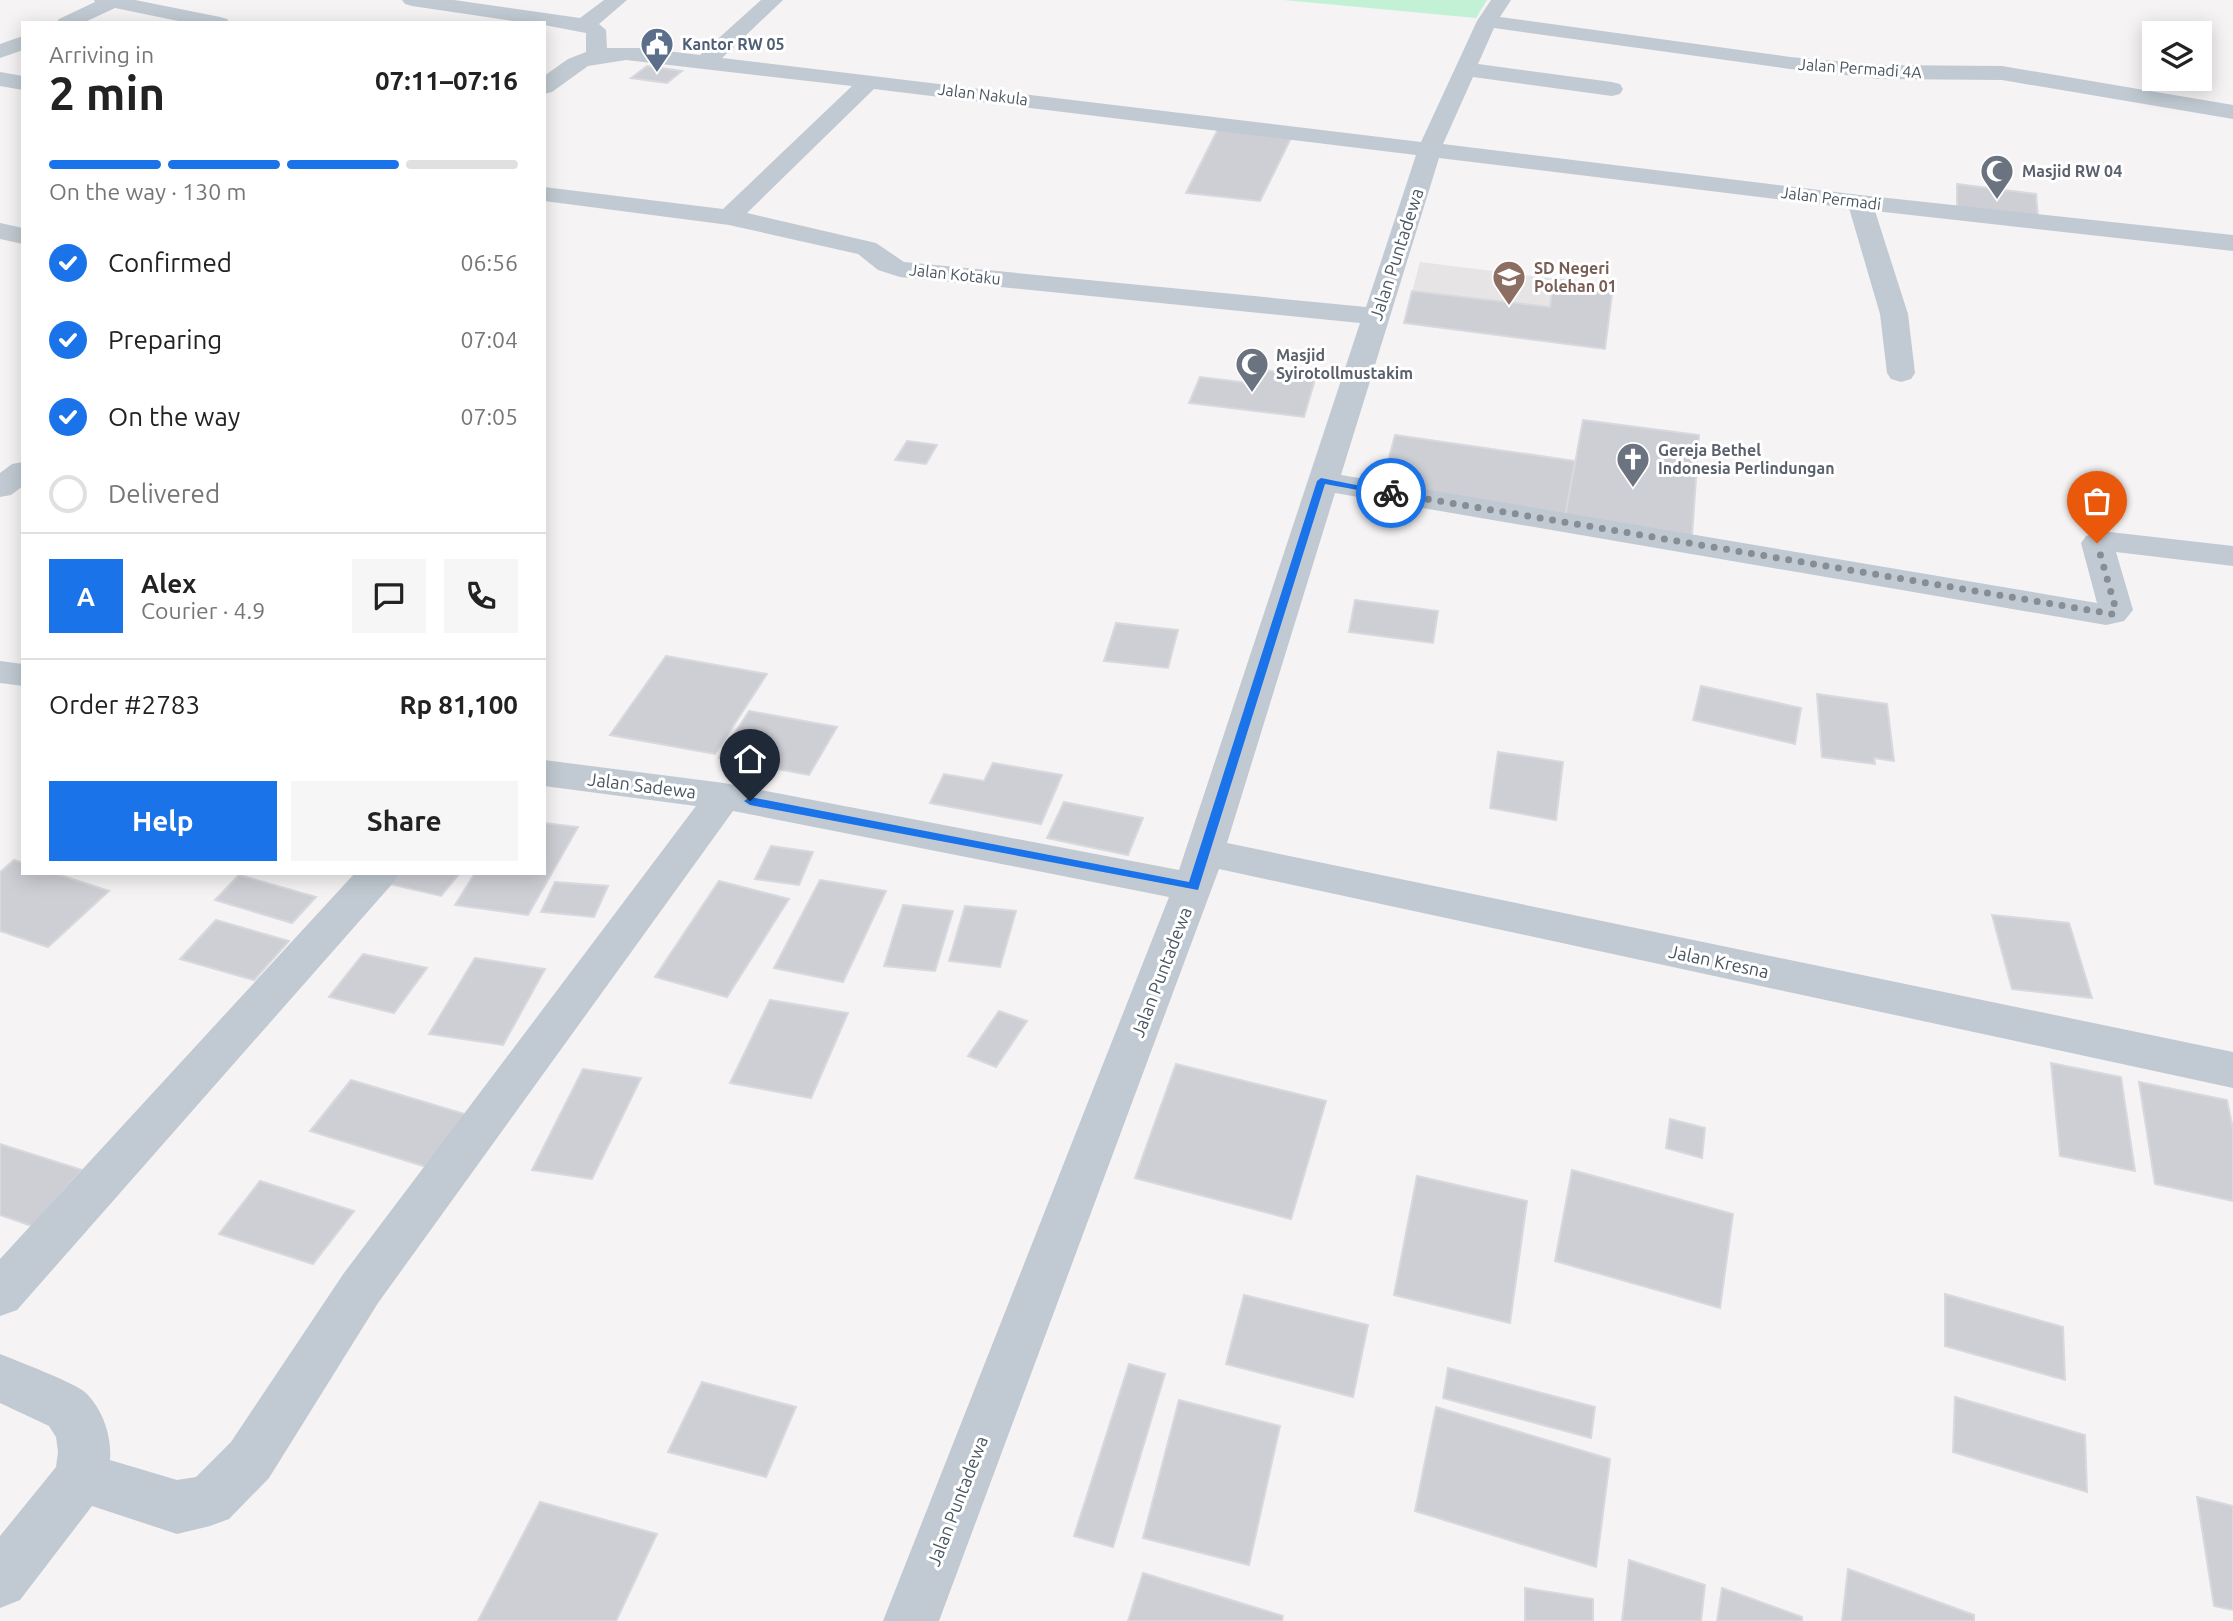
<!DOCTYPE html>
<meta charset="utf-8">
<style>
body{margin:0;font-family:Ubuntu,sans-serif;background:#f6f6f6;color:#222;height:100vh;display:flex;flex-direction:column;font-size:26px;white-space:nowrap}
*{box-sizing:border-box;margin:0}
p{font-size:23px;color:#767676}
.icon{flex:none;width:38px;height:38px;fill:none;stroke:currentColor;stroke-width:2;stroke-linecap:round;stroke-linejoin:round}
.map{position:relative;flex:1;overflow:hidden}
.sheet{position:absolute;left:21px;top:21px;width:525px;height:854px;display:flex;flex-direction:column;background:#fff;border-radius:0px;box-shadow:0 4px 18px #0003}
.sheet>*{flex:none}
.fabs{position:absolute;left:2142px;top:21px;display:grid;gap:14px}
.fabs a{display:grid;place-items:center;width:70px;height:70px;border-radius:0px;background:#fff;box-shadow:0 4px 18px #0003;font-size:35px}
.pin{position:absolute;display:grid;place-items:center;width:60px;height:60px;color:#fff;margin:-72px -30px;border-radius:50% 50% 50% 0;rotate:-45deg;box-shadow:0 0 7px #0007}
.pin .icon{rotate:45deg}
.courier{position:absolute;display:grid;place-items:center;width:70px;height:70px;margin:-35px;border:5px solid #1a73e8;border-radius:50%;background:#fff;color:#222;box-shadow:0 2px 9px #0007}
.head em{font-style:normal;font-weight:700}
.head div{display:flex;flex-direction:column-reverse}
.head{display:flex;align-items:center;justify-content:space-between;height:119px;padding:0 28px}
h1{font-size:46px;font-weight:700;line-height:52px}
.bar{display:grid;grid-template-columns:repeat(4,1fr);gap:10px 7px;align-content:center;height:84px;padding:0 28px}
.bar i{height:9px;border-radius:5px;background:#e0e0e0}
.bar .active{background:#1a73e8}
.bar p{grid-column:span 4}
.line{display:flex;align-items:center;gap:18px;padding:0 28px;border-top:2px solid #e0e0e0}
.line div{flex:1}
.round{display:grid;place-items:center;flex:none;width:74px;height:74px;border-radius:0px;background:#f6f6f6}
ol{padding:0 28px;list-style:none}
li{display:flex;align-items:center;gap:21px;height:77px}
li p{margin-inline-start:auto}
li .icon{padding:7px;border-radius:50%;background:#1a73e8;color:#fff;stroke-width:4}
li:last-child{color:#767676}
li i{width:38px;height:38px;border:4px solid #e0e0e0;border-radius:50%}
.action{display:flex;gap:14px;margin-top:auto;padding:14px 28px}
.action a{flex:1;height:80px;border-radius:0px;background:#1a73e8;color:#fff;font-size:28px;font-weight:700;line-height:80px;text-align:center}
.action a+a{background:#f6f6f6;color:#222}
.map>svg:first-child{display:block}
.education{fill:#e6e4e5}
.green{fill:#c3f1d5}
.building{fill:#cdcfd5;stroke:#d7d9de;stroke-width:2}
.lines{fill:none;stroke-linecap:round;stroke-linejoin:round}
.minor{fill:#c1cad2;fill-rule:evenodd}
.route{fill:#1a73e8}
.done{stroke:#868d94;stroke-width:7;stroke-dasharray:0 12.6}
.labels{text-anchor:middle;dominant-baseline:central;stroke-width:6;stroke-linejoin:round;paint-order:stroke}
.far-service-label{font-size:16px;font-weight:bold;fill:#4e5e75;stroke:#fff;text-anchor:start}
.far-street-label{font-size:16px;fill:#4a5661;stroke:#fff}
.far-worship-label{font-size:16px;font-weight:bold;fill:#5b616d;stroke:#fff;text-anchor:start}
.far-education-label{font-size:16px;font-weight:bold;fill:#785e54;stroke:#fff;text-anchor:start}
.street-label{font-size:18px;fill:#4a5661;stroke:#fff}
</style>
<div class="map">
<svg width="2233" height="1621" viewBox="0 0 2233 1621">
<rect width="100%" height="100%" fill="#f5f3f3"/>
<path class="education" d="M1420,262l193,24 -8,63 -201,-26z"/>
<path class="green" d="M1284,0h203l-11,18z"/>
<path class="building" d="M647,66l35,5 -15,12 -36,-5z
M1218,129l73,9 -31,63 -74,-8z
M1957,184l79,10 2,24 -81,-10z
M1554,279l59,7 -8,63 -201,-26 8,-32 138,16z
M1262,370l54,6 -12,41 -115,-14 11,-26 57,7z
M1583,420l116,15 -7,101 -127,-19z
M1395,435l180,26 -10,56 -184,-29z
M907,441l30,4 -11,19 -31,-4z
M1355,600l83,11 -5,32 -84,-11z
M1116,623l62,7 -10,38 -64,-7z
M666,656l101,18 -52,80 -105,-19z
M1701,686l100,22 -6,36 -102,-24z
M1817,694l70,10 7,57 -20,-3 1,6 -53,-7z
M749,711l88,16 -28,48 -90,-17z
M1498,752l65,10 -7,58 -66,-12z
M993,763l69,12 -21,49 -111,-21 14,-29 40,7z
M1064,802l79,16 -15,37 -81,-17z
M544,823l34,4 -50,88 -73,-10 20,-32h69z
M771,846l42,6 -14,33 -44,-6z
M14,860l9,3v10h31l55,18 -61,56 -48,-16v-59z
M388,873h72l-19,23 -60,-14z
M239,875l77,22 -24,26 -77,-23z
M820,880l66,11 -43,91 -69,-14z
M719,881l70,18 -62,98 -72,-20z
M555,882l53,4 -14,31 -53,-5z
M903,905l50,6 -18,60 -51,-5z
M965,906l51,5 -16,56 -51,-6z
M1992,915l77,8 23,75 -80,-9z
M216,920l73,21 -35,39 -74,-21z
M363,954l64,14 -33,45 -65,-16z
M475,958l70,11 -42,76 -74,-11z
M770,1000l78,13 -37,85 -81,-15z
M999,1011l28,10 -31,46 -28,-11z
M2051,1063l70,14 14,94 -75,-15z
M1176,1064l150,37 -35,118 -156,-41z
M583,1069l58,9 -49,101 -60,-9z
M351,1080l117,35 -38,53 -120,-37z
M2139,1082l88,18 6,29v72l-78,-17z
M1670,1119l35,9 -3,30 -36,-10z
M0,1144l82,26 -50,56 -32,-11z
M1572,1170l161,44 -13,94 -165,-47z
M1417,1176l110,25 -17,122 -116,-28z
M260,1181l94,30 -41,53 -94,-30z
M1945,1294l118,33 2,53 -120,-34z
M1244,1295l124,30 -15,72 -127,-33z
M1129,1364l36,10 -52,173 -39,-11z
M1448,1368l147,39 -4,31 -148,-40z
M702,1382l94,25 -30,70 -98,-25z
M1955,1397l130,38 2,57 -134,-40z
M1179,1400l101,26 -31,139 -106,-27z
M1436,1407l174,52 -14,108 -181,-56z
M2197,1497l36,9v104l-19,-4z
M540,1502l117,32 -41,87h-138z
M1629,1560l76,25 -4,36h-79z
M1848,1569l126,46v6h-132z
M1143,1573l140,43 -1,5h-154z
M1525,1588l68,11v22h-68z
M1722,1588l80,29v4h-85z"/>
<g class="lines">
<path class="minor" d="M94,0h41l85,17 7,2 3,4h-42l-73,-15 -32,15h-27l3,-4 36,-17z
M402,0h52l126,18 24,-18h23l-28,24 7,6 1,18h35l58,7 61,-55h22l-61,58 699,84 56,-121 14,-21h20l-11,17 290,40 90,8 122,1 231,39v14l-231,-39 -122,-1 -90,-10 -296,-41 -16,36 134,18 8,2 3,5 -3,5 -8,2 -139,-19 -30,67 417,51 373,40v16l-358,-40 33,103 7,59 -4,6 -10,3 -10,-3 -4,-6 -7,-59 -31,-106 -410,-50 -98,317 756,128 -16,-60 5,-7 15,-5 132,15v20l-117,-14 17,58 -9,11 -18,4 -771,-132 -108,350 1006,209v36l-1014,-219 -280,752h-56l286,-724 -436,-86 -355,492 -109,175 -40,41 -19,7 -33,8 -85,-28 -72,94 -20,8v-72l56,-69 2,-15 -2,-15 -7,-11 -49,-23v-49c17,7 76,29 86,39 17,17 26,44 24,67l67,20 19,-3 35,-35 113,-169 352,-467 -152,-20v-26l180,23 455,87 181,-547 -460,-46 -22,-7 -20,-16 -129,-29 -185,-24v-14l179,22 129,-123 -226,-26 -38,6 -36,26 -8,2v-18l24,-17 18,-7v-19l-42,-8v-2h-18l-114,-17 -7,-2zM874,89l542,66 -50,152 -462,-45 -28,-19 -129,-30z
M23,36v14l-23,8v-14z
M0,72l23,4v14l-23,-4z
M0,223l23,5v16l-23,-5z
M23,462v24l-12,9 -11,2v-24l12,-9z
M0,661l23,3v22l-23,-3z
M355,873h44l-6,10 -376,427 -17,6v-57z"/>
</g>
<path class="route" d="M1321,478l75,15 -5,3 -66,-12 -127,406 -448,-85 -6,-4 6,-4 439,85 128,-401z"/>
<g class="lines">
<path class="done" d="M1391,493l721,121 4,-4 -19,-67"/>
</g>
<defs>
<symbol id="civic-pin" viewBox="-11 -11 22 30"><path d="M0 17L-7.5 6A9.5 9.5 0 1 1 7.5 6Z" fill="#5c6f8a" stroke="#fff"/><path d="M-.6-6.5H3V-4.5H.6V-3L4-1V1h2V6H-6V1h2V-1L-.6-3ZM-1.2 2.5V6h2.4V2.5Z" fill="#fff"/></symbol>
<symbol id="mosque-pin" viewBox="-11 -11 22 30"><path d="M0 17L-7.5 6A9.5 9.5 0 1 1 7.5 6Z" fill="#6b7280" stroke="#fff"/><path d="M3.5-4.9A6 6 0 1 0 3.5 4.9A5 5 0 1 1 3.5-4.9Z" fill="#fff"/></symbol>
<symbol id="school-pin" viewBox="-11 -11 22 30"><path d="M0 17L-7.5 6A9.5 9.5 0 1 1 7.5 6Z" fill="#8d6e63" stroke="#fff"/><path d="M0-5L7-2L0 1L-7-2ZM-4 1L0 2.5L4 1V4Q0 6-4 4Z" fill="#fff"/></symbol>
<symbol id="church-pin" viewBox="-11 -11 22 30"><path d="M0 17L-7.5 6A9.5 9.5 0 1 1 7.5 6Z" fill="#6b7280" stroke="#fff"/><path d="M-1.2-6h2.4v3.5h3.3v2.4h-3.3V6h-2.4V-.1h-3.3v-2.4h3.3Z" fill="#fff"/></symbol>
</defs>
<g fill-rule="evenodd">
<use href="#civic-pin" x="638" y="25" width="38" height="52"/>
<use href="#mosque-pin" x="1978" y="152" width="38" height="52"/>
<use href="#school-pin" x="1490" y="258" width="38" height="52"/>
<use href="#mosque-pin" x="1233" y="345" width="38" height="52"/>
<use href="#church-pin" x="1614" y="440" width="38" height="52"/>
</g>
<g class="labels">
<g class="far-service-label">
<text x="682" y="44">Kantor RW 05</text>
</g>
<g class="far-street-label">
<text transform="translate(1860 68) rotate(4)">Jalan Permadi 4A</text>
<text transform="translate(983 94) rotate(7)">Jalan Nakula</text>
<text transform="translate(1831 198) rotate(7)">Jalan Permadi</text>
<text transform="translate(955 274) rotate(6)">Jalan Kotaku</text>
</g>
<g class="far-worship-label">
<text x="2022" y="171">Masjid RW 04</text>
<text x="1276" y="355">Masjid<tspan x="1276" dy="18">Syirotollmustakim</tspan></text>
<text x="1658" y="450">Gereja Bethel<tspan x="1658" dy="18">Indonesia Perlindungan</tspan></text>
</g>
<g class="far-education-label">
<text x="1534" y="268">SD Negeri<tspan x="1534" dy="18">Polehan 01</tspan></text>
</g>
<g class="street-label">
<text transform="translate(1396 254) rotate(-72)">Jalan Puntadewa</text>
<text transform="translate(642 785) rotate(7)">Jalan Sadewa</text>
<text transform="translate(1719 961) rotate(12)">Jalan Kresna</text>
<text transform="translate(1161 972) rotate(-69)">Jalan Puntadewa</text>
<text transform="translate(957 1501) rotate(-69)">Jalan Puntadewa</text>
</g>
</g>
</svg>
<div class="fabs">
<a><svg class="icon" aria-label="layers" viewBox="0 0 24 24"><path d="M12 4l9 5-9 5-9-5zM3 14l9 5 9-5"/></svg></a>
</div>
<div class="pin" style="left:2097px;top:543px;background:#ea580c"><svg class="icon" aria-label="bag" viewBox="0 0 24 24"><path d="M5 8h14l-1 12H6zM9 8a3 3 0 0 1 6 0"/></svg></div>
<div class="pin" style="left:750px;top:801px;background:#1f2937"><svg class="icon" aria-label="home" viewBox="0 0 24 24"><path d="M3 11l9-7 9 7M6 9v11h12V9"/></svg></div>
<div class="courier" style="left:1391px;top:493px"><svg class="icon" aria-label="bike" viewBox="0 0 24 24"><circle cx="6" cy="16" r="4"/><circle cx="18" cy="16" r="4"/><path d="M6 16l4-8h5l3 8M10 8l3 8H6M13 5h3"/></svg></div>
<section class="sheet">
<div class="head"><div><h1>2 min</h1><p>Arriving in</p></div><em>07:11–07:16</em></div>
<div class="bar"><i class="active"></i><i class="active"></i><i class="active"></i><i></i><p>On the way · 130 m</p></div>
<ol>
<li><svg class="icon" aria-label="check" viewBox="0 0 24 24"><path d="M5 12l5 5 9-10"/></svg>Confirmed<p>06:56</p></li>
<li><svg class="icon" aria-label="check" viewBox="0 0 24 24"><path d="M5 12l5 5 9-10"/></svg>Preparing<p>07:04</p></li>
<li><svg class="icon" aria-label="check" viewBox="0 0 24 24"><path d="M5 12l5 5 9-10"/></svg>On the way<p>07:05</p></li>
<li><i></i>Delivered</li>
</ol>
<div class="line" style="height:126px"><b class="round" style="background:#1a73e8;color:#fff">A</b><div><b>Alex</b><p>Courier · 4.9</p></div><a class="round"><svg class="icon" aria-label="chat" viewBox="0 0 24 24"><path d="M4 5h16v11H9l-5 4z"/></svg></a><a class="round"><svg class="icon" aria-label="phone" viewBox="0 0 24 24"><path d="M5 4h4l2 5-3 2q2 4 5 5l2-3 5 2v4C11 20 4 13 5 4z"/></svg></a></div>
<div class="line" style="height:91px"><div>Order #2783</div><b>Rp 81,100</b></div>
<div class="action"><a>Help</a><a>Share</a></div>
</section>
</div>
